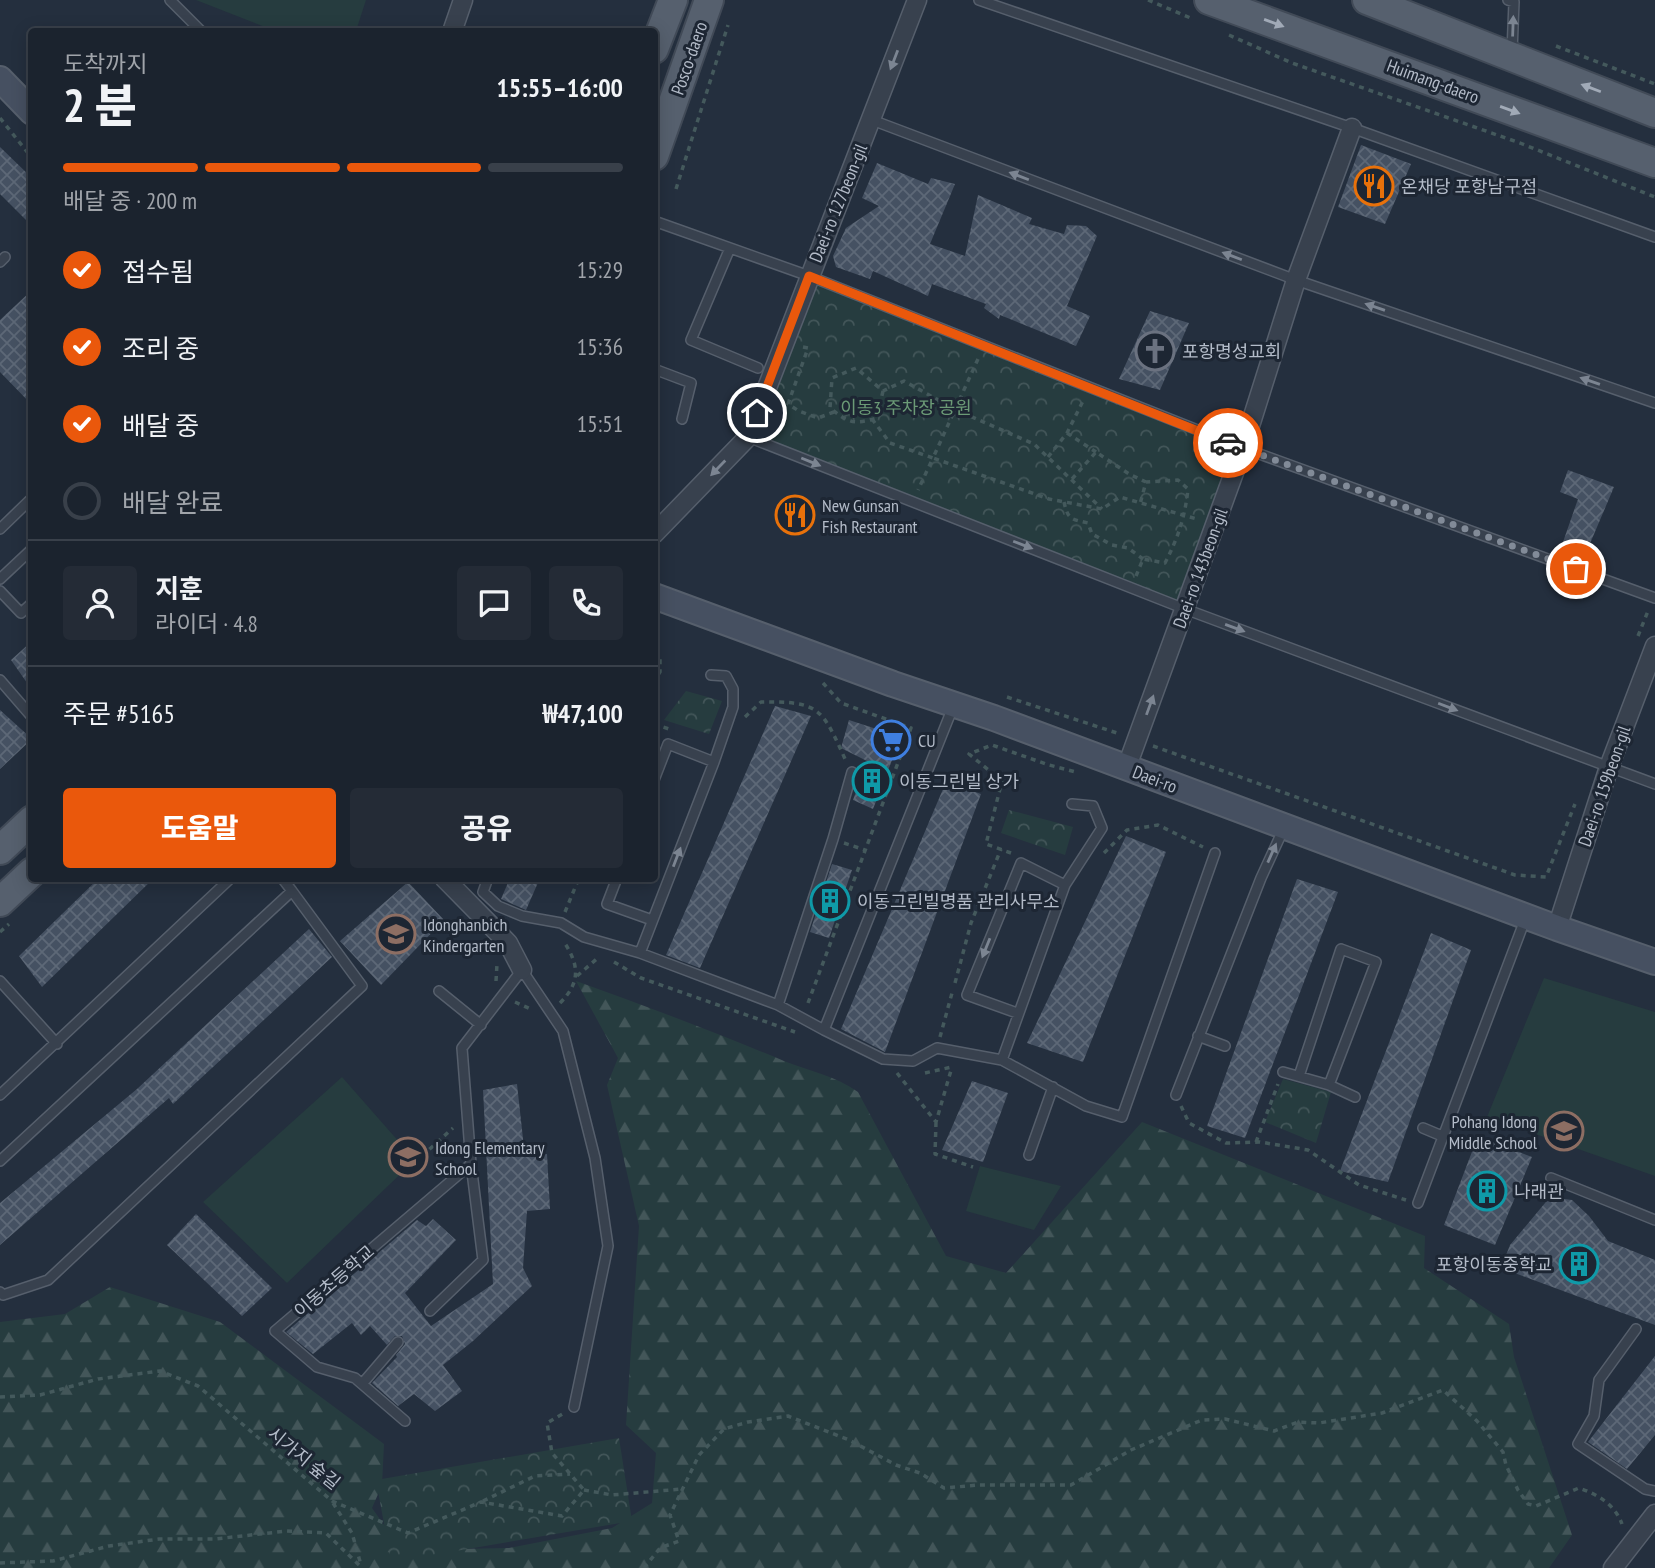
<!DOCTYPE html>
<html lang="ko">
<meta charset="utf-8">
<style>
body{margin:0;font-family:"PT Sans Narrow","Noto Sans KR",sans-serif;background:#242b36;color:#f1f3f6;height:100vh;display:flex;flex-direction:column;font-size:26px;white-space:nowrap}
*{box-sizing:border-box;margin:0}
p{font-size:23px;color:#a0a4aa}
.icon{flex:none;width:38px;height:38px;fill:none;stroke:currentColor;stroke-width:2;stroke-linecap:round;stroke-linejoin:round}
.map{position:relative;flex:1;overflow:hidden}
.drawer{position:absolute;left:28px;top:28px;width:630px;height:854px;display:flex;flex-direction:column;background:#1b232e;border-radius:7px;box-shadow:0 4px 18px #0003,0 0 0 2px #39404a}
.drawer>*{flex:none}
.pin{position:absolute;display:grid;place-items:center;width:60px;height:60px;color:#fff;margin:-30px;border:4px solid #fff;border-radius:50%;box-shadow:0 2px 7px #0007}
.courier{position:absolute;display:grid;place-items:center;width:70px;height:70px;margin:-35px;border:5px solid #ea580c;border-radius:50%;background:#fff;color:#222;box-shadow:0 2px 9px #0007}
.summary em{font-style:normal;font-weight:800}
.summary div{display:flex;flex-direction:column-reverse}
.summary{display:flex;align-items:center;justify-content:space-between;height:119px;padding:0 35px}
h1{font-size:46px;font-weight:800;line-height:52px}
.bar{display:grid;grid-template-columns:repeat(4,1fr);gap:10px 7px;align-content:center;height:84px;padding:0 35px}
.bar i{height:9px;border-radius:5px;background:#39404a}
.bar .on{background:#ea580c}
.bar p{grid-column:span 4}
.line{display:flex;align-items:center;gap:18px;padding:0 35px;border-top:2px solid #39404a}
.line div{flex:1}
.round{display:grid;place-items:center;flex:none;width:74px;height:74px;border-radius:7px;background:#242b36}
ol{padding:0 35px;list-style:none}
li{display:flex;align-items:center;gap:21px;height:77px}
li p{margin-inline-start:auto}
li .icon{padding:7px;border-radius:50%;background:#ea580c;color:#fff;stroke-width:4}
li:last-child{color:#a0a4aa}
li i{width:38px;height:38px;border:4px solid #39404a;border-radius:50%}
.cta{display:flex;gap:14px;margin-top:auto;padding:14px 35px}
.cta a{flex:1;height:80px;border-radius:7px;background:#ea580c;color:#fff;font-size:28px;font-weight:800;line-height:80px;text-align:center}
.cta a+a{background:#242b36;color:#f1f3f6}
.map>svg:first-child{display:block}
.grass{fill:#263c3f}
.forest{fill:url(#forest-firs)}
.park{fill:url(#park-crowns)}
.building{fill:url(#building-cross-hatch)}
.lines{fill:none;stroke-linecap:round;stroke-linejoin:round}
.lane-casing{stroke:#565f6c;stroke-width:12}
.street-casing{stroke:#565f6c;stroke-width:21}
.secondary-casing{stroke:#565f6c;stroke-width:28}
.primary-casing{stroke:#414a57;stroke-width:32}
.path{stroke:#44595c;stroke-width:3.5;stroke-dasharray:5 5;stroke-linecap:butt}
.lane{stroke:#38414e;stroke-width:9}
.street{stroke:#38414e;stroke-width:18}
.secondary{stroke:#465061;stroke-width:24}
.primary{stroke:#56606e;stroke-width:28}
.oneway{fill:#a1aab7}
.oneway2{fill:#7c8592}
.done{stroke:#828b98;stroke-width:7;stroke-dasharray:0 12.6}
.route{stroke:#ea580c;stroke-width:9}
.labels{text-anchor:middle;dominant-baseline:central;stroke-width:6;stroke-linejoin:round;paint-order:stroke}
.street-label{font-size:18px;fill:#b4bcc9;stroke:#1d2633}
.poi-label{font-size:18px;fill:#b4bcc9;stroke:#1d2633;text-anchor:start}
.park-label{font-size:18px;fill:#6b9a76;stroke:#1d2633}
</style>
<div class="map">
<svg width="1655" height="1568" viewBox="0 0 1655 1568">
<defs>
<pattern id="forest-firs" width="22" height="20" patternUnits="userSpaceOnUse" patternTransform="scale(1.75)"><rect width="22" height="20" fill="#263c3f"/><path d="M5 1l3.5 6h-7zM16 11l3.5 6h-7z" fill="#435659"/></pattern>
<pattern id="park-crowns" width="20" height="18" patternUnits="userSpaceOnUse" patternTransform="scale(1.75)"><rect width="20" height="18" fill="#263c3f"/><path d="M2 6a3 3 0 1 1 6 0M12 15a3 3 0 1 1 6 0" fill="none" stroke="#435659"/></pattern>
<pattern id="building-cross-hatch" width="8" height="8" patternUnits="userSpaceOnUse" patternTransform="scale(1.75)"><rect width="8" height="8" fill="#455162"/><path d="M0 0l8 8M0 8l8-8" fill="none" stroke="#5d6877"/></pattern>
</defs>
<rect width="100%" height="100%" fill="#242f3e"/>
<path class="grass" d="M196,0h170l-10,31h-81z
M1544,978l111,34v164l-168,-59z
M342,1077l73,83 -128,123 -84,-81z
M980,1166l81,20 -27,44 -68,-19z"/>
<path class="forest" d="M576,981c70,25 139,51 208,80 25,10 52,15 74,31l88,164 60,17 136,-151 283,114 -1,32 85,56 5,33 58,178 -23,33h-1549v-246l65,-8 45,-27 110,35 164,122 -2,41 -10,23 30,42 107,-2 103,-20 40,-25 4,-50 -30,-28 13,-199 -32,-141 11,-27z"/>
<path class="park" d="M809,276l434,172 -58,161 -437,-172z
M686,691l36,10 -13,33 -45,-14z
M1009,810l64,17 -8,28 -64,-22z
M1283,1079l48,13 -15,51 -51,-21z
M619,1438l13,83 -241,41 -15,-82z"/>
<path class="building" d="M1361,145l50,19 -26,60 -47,-17z
M0,147l32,31v48l-32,-32z
M877,163l51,21 3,-6 24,6 -25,60 35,12 13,-61 54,23 -3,6 35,10 3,-9 19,1 11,10 -30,70 23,10 -14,30 -76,-31 -1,4 -15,-11 2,-4 -54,-20 -4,12 -55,-25 -3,8 -34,-12 -3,-11 13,-28 33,-22 -17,-8z
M32,290v115l-32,-33v-52z
M1150,311l39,12 -29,67 -41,-11z
M1568,470l46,17 -28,66 -23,-11 15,-43 -18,-7z
M32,641v49l-21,-30z
M775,706l36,10 -111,252 -34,-13z
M0,710l32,29 -32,30z
M849,720l52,17 -28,72 -20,-9 14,-39 -26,-13z
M946,782l35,12 -96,258 -44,-23z
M1126,836l40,16 -83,210 -56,-19z
M832,864l20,6 -23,68 -19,-6z
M99,878h55l-112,109 -23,-31z
M510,878h30l-14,32 -25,-11z
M1297,879l41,13 -93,246 -38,-12z
M408,882l36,38 -63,65 -41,-44z
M309,929l23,28 -159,147 -4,-6 -169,147v-42l137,-114z
M1431,933l40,17 -83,232 -48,-11z
M972,1081l36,12 -25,69 -41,-12z
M517,1084l8,73 22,-3 3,55 -23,2 -4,57 9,18 -59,55 -30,24 19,26 -27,20 -21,-17 -16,12 -26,-23 25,-26 -1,-2 9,-11 -3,-8h-7l-8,9 -17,-19 -9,9 -9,-12 -39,31 -27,-22 131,-112 9,6 7,-7 23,21 -51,53 26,33 62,-42 -10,-194z
M1478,1136l54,21 -37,88 -51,-20z
M1550,1197l22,3 17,16 19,25 47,19v65l-154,-57 9,-23z
M196,1214l76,74 -30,28 -75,-71z
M1655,1356v79l-28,34 -39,-27z"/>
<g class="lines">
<defs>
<path id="lane" d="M170,0l32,32
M979,0l373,128 303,109
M1508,0l6,2 -2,50
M872,120l424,160 359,123
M654,221l155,55 434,172 412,150
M730,248l-39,92 67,28
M0,262l5,-5
M654,369l37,14 -9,36
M748,437l437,172 470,175
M0,529l32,-31
M0,579l32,-30
M0,591l21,22 11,-10
M0,680l32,37
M654,780l14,-36 46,18
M282,878l10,13
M488,878l-5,14 15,14 24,10 39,7 23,14 56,16 138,52 46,25 59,29 30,2 24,-13 65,12 84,46 36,11 93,-264
M617,878l-10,26 45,16
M640,953l74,-191 19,-55v-18l-7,-13 -15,-1
M0,981l57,63
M439,991l42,34
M778,1005l55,-166 19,-67
M1017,1013l-50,-18 54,-132 44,22
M824,1030l129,-323
M1198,1036l27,10
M1002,1060l63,-175 37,-57 -9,-22 -21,-2
M1283,1072l46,13 26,12
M1299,1076l42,-127 35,13 -47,123
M0,1095l231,-217
M1176,1095l85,-217 23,-50
M1423,1128l19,8
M1029,1155l24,-68
M0,1161l292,-270 70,95 -314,294 -45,15 -3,-3
M1551,1178l104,42
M1418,1203l108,-286
M430,1311l53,-51 -12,-96 -9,-116 60,-78 41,61 32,127 13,88 -34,161
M1636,1329l-37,51 -5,36 -16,28 67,45 10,2
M362,1384l36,-42
M405,1421l-50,-43 -38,-11 -42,-36 196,-167"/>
<path id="street" d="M452,32l11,-32
M654,534l94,-97 169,-437
M1126,769l117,-321 53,-168 56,-152
M444,878l64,65 14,27
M1557,928l52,-161 46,-121
M1613,1568l42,-54"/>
<path id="secondary" d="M0,79l32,33
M654,596l239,88 101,34 563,210 98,34"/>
<path id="primary" d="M1209,0l446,163
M1367,0l288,113
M654,49l19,-49
M654,156l55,-156
M0,850l32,-30
M0,902l32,-30"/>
</defs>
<use href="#lane" class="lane-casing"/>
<use href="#street" class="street-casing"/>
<use href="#secondary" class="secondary-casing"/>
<use href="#primary" class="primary-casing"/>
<path class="path" d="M1148,0l45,19
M1229,35l63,28 228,80 135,54
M1556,46l99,38
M0,118l32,40
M676,189l52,-164
M803,347l5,1 -20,56 11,7 19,7 16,-6
M978,359l-45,99 116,41 53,10 18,-12 77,22
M883,391l-6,27c-24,7 -28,5 -47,-10l2,-30 24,-10 27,23 21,-10 52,29 78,34 68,65
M872,419l18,24 43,15 -15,32
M1067,433l29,19
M1048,457l19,-24 17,-34
M1072,479l24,-27 33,22 17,8
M1064,502c4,18 7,17 24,21l4,11 20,11 16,3 15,11
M1136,576l7,-17 22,4c13,-25 20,-46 23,-74l-10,-9 -32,2 -6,22
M1638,636l10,-25
M654,652l6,5v15l-6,11
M1007,697l113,37
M745,717l16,-15c60,-1 61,7 85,59
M654,724l15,5
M1153,746l362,129 31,2 29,-73
M844,843l21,7
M1011,853l-25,-9 16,-63 -33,-27 23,-9 57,20 27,7
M1104,853l23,-23 31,-5 45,22
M565,912l14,-34
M0,932l9,-8
M614,962l27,16 154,54
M577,976l22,-19
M496,981l1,-17
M955,983l16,-60 30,-74
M515,1002l18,8
M560,1003c20,-20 20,-37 4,-61
M808,1003l103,-275 -70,-25 -18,-20
M940,1037l12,-44
M897,1073l39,49 16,-55
M925,1073l27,-6
M1181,1106l8,17 37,20 34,-1 48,8 51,35 47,15
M936,1122l-1,32 38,13
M1256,1142l22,-58
M422,1156l31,-28
M0,1397l40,-2 58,-16 62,-8 38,15 134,115 76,32 73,-31 81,14 22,-26 -32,-37 -5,-30 17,-10
M584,1490l28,5 70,-6
M483,1501l52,-25 35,-2
M333,1503l19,30 9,32
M0,1563l53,-2 56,-15 50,-7h56l72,-8 39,2 36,35
M644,1568l16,-20 19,-7 -9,-26 29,-60 25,-26 24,-7 40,-6 61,24 47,25 24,8 24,15 35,-3h92l60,-35 71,-30 23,-1 49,12 24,-9 21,1 63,-10 61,-23 34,31 26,31 3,13 12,25 10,14 8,2 43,-18c20,7 36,17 43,36"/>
<use href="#lane" class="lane"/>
<use href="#street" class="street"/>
<use href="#secondary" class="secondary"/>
<use href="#primary" class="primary"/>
</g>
<defs><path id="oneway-solid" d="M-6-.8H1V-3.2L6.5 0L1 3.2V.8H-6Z" transform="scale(1.75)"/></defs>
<g class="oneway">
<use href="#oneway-solid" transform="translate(1274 23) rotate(20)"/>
<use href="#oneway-solid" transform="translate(1591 88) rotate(-159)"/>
<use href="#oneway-solid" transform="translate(1510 110) rotate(20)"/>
</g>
<g class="oneway2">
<use href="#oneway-solid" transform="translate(1513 26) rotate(-88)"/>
<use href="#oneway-solid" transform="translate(894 60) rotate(111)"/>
<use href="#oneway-solid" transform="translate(1019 176) rotate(-159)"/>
<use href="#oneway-solid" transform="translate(1232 256) rotate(-159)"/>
<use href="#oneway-solid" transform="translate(1375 307) rotate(-161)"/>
<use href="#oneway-solid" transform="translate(1590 381) rotate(-161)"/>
<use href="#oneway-solid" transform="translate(811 462) rotate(22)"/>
<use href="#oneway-solid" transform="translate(718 468) rotate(134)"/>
<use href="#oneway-solid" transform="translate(1023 545) rotate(21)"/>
<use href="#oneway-solid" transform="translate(1235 628) rotate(20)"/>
<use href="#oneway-solid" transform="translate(1150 705) rotate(-70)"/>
<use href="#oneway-solid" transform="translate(1448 707) rotate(21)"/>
<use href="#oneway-solid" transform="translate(1272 853) rotate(-66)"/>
<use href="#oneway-solid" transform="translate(677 857) rotate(-69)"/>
<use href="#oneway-solid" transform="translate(986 948) rotate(112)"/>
</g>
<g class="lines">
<path class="done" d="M1228,443l348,126"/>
<path class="route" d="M757,413l52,-137 419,167"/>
</g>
<defs>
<symbol id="restaurant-ring" viewBox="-11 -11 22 22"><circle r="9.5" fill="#1d2633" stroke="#e8710a" stroke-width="1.5"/><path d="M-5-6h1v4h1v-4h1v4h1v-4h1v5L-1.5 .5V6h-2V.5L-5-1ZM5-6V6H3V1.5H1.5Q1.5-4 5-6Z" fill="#e8710a"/></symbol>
<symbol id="church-ring" viewBox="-11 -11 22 22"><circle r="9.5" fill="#1d2633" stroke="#6b7280" stroke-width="1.5"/><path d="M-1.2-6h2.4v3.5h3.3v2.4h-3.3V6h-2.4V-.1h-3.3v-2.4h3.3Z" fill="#6b7280"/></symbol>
<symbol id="supermarket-ring" viewBox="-11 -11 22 22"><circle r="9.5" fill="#1d2633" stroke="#3f7fe0" stroke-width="1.5"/><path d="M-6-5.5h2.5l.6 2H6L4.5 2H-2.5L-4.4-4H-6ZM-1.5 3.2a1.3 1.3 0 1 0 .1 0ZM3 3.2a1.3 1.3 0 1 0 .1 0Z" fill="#3f7fe0"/></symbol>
<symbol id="building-ring" viewBox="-11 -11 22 22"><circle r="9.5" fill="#1d2633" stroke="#0f9aa8" stroke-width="1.5"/><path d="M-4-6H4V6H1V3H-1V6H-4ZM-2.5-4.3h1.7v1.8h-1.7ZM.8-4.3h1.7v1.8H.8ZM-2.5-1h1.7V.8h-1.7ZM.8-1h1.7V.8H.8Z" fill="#0f9aa8"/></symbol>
<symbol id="school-ring" viewBox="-11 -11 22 22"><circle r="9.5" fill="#1d2633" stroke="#8d6e63" stroke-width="1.5"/><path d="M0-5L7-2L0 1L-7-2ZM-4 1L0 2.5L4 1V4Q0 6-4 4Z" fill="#8d6e63"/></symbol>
</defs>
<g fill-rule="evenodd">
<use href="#restaurant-ring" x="1352" y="164" width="44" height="44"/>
<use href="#church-ring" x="1133" y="329" width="44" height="44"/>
<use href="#restaurant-ring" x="773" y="493" width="44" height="44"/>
<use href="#supermarket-ring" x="869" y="718" width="44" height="44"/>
<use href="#building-ring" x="850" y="759" width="44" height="44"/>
<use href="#building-ring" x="808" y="879" width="44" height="44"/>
<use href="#school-ring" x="374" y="912" width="44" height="44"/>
<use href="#school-ring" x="1542" y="1109" width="44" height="44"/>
<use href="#school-ring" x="386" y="1135" width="44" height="44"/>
<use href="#building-ring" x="1465" y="1169" width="44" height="44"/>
<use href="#building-ring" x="1557" y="1242" width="44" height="44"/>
</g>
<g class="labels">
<g class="street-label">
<text transform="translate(689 58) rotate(-71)">Posco-daero</text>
<text transform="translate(1433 81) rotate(20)">Huimang-daero</text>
<text transform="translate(838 203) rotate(-68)">Daei-ro 127beon-gil</text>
<text transform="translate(1200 568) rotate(-70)">Daei-ro 143beon-gil</text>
<text transform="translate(1155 779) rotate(21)">Daei-ro</text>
<text transform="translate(1604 786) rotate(-71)">Daei-ro 159beon-gil</text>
<text transform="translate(334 1281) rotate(-41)">이동초등학교</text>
<text transform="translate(304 1458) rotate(39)">시가지 숲길</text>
</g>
<g class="poi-label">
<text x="1401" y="186">온채당 포항남구점</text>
<text x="1182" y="351">포항명성교회</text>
<text x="822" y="505">New Gunsan<tspan x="822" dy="21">Fish Restaurant</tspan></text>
<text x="918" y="740">CU</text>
<text x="899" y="781">이동그린빌 상가</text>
<text x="857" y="901">이동그린빌명품 관리사무소</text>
<text x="423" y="924">Idonghanbich<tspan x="423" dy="21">Kindergarten</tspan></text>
<text x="1537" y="1121" text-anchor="end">Pohang Idong<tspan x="1537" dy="21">Middle School</tspan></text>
<text x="435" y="1147">Idong Elementary<tspan x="435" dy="21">School</tspan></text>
<text x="1514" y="1191">나래관</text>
<text x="1552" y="1264" text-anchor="end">포항이동중학교</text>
</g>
<g class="park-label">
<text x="906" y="407">이동3 주차장 공원</text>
</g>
</g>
</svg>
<div class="pin" style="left:1576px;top:569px;background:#ea580c"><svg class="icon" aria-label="bag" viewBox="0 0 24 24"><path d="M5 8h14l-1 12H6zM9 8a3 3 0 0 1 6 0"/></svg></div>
<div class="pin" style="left:757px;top:413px;background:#1f2937"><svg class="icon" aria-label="home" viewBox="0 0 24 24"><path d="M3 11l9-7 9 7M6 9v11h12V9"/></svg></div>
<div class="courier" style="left:1228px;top:443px"><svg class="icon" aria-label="car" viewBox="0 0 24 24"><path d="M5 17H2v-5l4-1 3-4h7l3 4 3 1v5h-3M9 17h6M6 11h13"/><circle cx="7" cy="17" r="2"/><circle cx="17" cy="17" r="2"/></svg></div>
<section class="drawer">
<div class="summary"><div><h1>2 분</h1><p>도착까지</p></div><em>15:55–16:00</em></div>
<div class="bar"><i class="on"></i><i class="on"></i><i class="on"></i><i></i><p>배달 중 · 200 m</p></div>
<ol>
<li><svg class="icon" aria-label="check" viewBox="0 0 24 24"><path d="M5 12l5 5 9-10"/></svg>접수됨<p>15:29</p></li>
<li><svg class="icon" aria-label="check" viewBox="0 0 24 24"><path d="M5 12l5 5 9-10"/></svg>조리 중<p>15:36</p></li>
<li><svg class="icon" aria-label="check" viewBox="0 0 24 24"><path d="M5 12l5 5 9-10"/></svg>배달 중<p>15:51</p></li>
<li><i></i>배달 완료</li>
</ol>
<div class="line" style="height:126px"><a class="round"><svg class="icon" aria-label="person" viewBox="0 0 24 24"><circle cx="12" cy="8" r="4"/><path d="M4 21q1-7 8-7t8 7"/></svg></a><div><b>지훈</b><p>라이더 · 4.8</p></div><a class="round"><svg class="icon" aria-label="chat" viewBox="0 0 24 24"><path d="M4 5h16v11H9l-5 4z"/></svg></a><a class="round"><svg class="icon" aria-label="phone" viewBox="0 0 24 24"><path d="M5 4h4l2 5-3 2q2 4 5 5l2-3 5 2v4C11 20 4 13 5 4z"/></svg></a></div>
<div class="line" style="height:91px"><div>주문 #5165</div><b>₩47,100</b></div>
<div class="cta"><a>도움말</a><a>공유</a></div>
</section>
</div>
